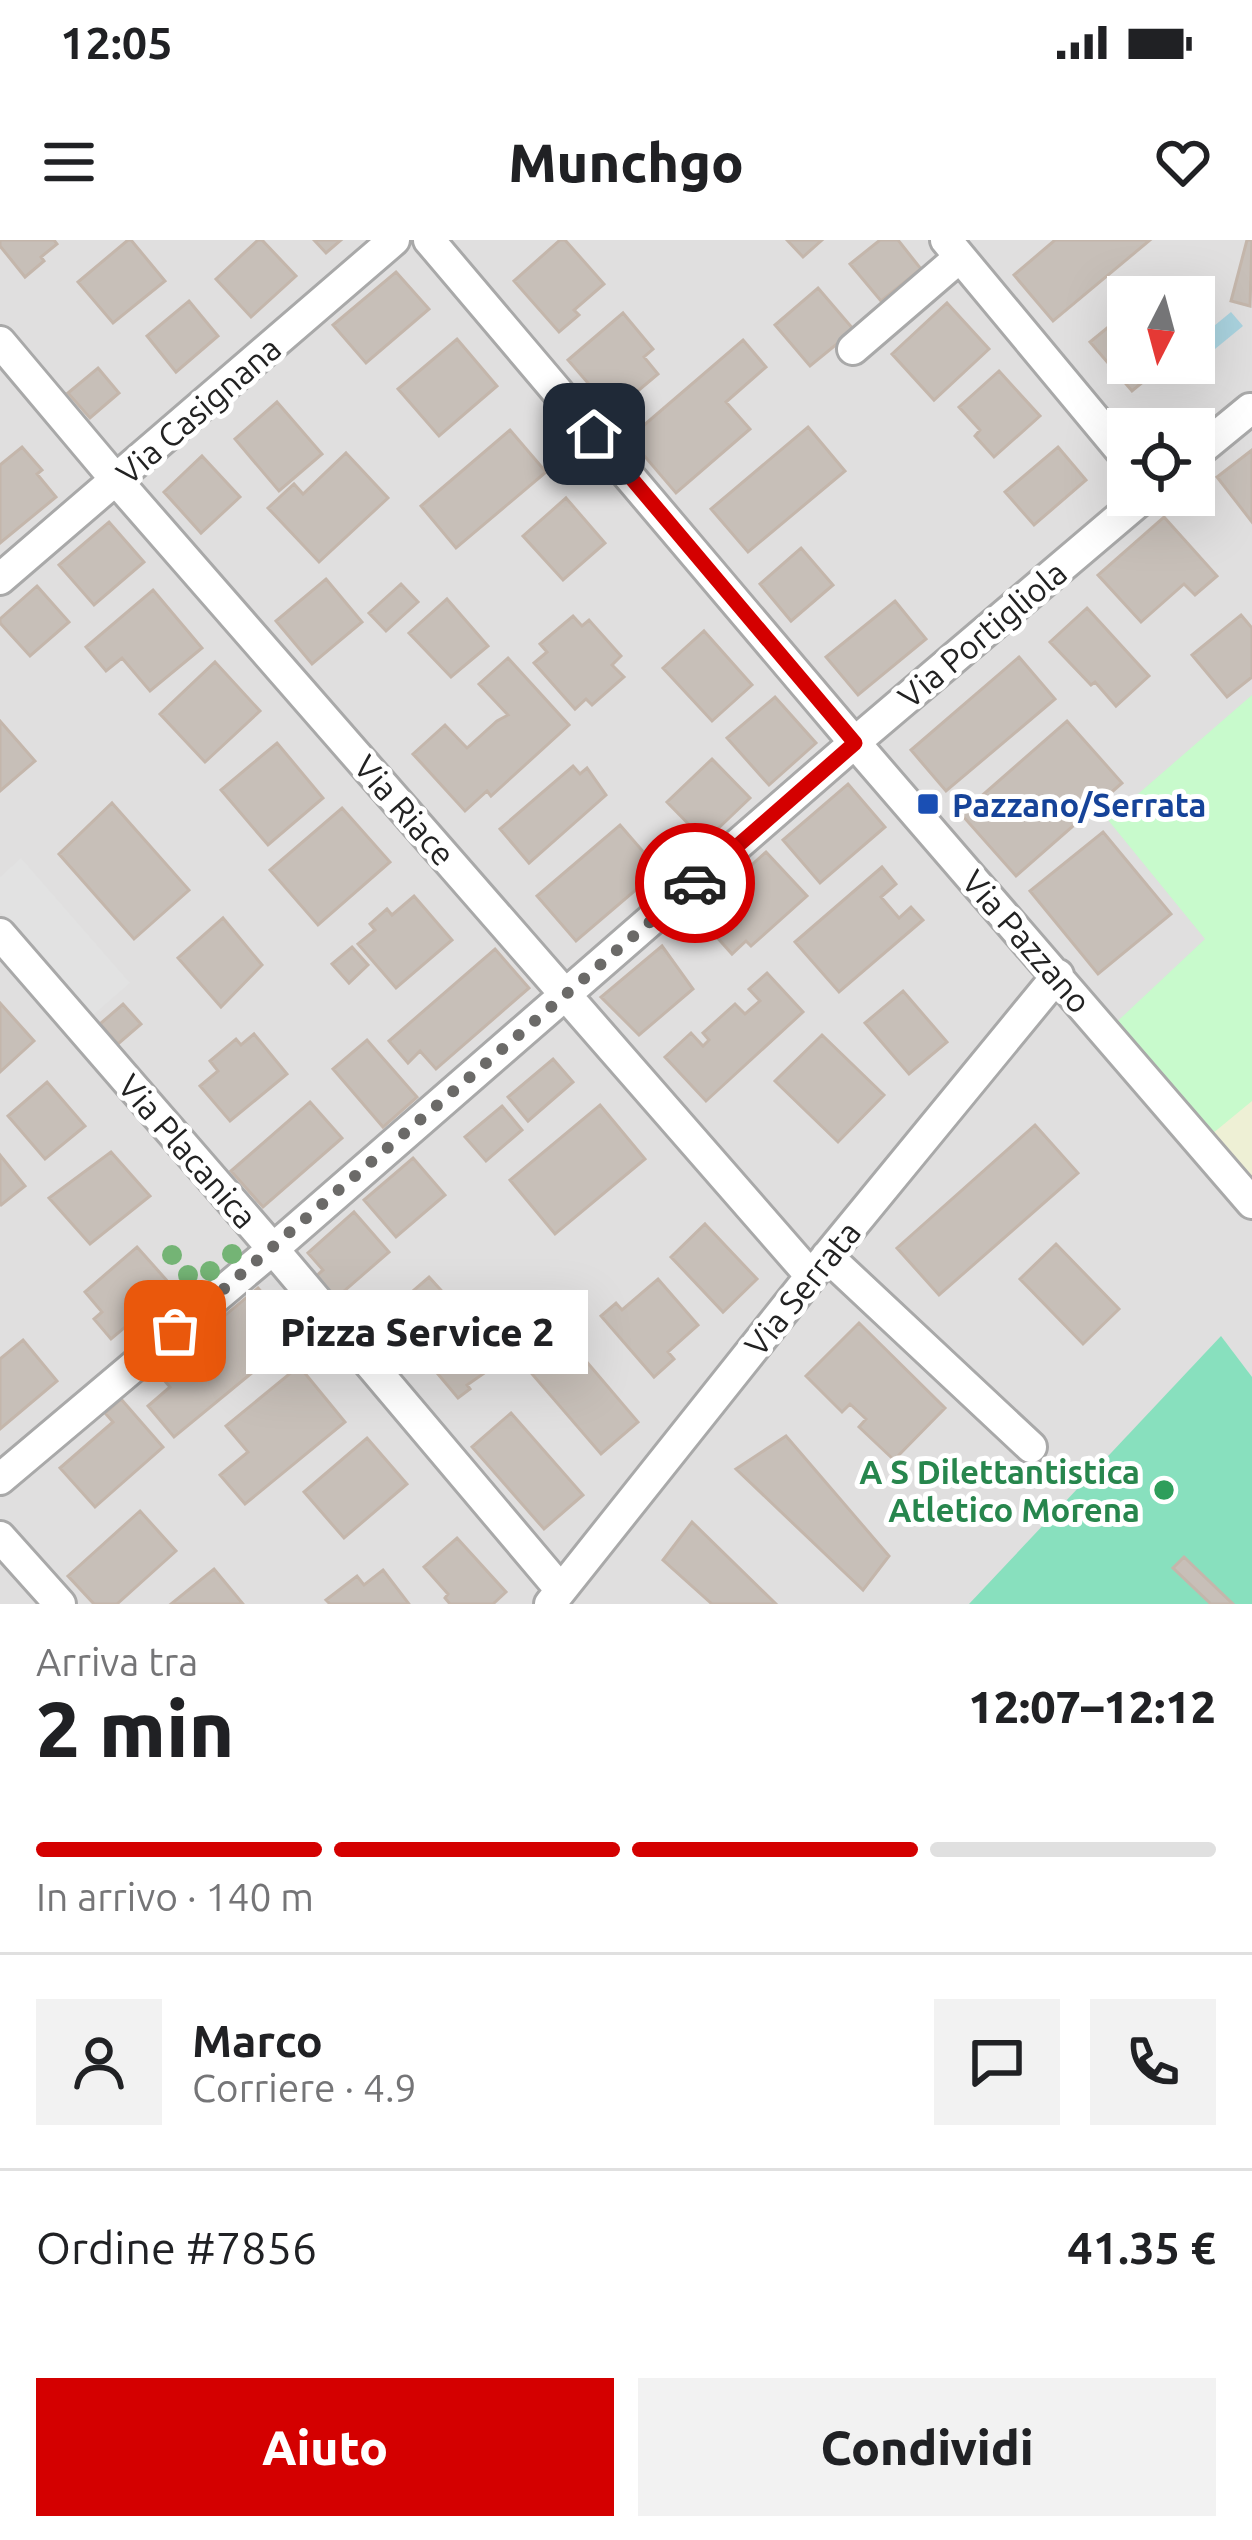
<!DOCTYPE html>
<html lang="it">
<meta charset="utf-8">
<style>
body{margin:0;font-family:Ubuntu,sans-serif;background:#f2f2f2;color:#202124;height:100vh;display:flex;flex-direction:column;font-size:45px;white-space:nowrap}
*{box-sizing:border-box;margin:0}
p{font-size:39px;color:#757577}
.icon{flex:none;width:66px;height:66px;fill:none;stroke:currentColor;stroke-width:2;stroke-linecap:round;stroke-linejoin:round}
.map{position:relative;height:1364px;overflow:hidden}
.panel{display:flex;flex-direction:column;background:#fff;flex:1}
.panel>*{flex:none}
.needle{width:78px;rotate:186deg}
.fabs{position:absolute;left:1107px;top:36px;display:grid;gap:24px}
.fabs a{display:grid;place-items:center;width:108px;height:108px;border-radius:0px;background:#fff;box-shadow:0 12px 48px #0002;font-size:60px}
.pin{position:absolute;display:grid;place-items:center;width:102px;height:102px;color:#fff;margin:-51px;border-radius:24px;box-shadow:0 6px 18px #0006}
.courier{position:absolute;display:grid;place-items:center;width:120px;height:120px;margin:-60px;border:9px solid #d40000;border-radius:50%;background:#fff;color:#222;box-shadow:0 3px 15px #0007}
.bubble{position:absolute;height:84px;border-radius:0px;background:#fff;box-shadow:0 12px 48px #0002;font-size:39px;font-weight:800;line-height:84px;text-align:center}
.overview em{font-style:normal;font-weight:800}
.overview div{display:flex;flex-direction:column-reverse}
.overview{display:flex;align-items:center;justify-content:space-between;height:204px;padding:0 36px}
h1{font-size:78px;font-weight:800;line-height:90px}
.bar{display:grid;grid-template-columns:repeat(4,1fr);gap:18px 12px;align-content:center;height:144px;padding:0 36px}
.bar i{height:15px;border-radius:9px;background:#e0e0e0}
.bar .selected{background:#d40000}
.bar p{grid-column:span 4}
.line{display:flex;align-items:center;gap:30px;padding:0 36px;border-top:3px solid #e0e0e0}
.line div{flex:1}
.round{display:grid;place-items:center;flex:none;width:126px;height:126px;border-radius:0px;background:#f2f2f2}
.action{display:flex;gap:24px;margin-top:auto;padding:24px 36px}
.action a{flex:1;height:138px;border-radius:0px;background:#d40000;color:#fff;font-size:48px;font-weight:800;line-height:138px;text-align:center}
.action a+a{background:#f2f2f2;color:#202124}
.status{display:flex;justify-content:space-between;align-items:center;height:84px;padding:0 60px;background:#fff;direction:ltr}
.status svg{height:33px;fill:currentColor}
header{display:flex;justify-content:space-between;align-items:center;height:156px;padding:0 36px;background:#fff;font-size:54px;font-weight:800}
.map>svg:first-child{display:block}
.residential{fill:#e0dfdf;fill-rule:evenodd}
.farmland{fill:#eef0d5}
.park{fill:#c8facc}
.pitch{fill:#88e0be}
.parking{fill:#e2e2e2}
.water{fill:#aad3df}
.building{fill:#c7bfb8;stroke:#c4b6ab;stroke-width:3}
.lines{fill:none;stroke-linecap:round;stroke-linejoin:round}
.minor-casing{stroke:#a9a9a9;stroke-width:36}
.minor{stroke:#fff;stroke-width:30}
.tree{fill:#74b475}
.done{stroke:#6b6a68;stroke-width:12;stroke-dasharray:0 21.6}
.route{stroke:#d40000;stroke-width:15}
.transit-dot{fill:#1a4fb4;stroke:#fff;stroke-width:4.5}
.leisure-dot{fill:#2e9e5b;stroke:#fff;stroke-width:4.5}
.labels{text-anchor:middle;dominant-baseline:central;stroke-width:10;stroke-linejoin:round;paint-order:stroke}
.street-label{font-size:33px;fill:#222;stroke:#fff}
.transit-label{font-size:33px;font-weight:bold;fill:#164399;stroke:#fff;text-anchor:start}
.leisure-label{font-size:33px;font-weight:bold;fill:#27864d;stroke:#fff;text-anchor:end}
</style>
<div class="status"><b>12:05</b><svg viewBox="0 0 49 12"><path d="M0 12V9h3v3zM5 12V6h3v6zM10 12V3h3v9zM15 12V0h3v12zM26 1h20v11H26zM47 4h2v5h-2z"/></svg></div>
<header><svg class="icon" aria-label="menu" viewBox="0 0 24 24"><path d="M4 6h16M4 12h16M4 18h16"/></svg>Munchgo<svg class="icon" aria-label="heart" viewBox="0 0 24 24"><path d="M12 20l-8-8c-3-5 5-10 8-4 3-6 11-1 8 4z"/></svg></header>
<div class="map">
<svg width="1252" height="1364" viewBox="0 0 1252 1364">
<rect width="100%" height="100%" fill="#f2efe9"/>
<path class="residential" d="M0,0h1252v1364h-1252zM1128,57h66v66h-66zM1128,189h66v66h-66z"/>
<path class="farmland" d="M1252,859v81l-40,-49z"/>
<path class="park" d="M1252,455v406l-51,42 -95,-111 99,-93 -97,-119z"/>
<path class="pitch" d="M1221,1096l31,41v227h-283z"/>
<path class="parking" d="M21,618l109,125 -38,33 -92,-104v-35z"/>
<path class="water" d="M1231,72l12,14 -28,23 -12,-14z"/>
<path class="building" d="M0,0h54l3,4 -16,13 3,4 -19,16 -25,-31z
M128,0h3l34,41 -52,42 -35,-41z
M258,0h4l34,36 -45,41 -35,-38z
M314,0h27l-15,13z
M560,0h5l39,44 -30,26 5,5 -20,17 -45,-51z
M787,0h35l-19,17z
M880,0h18l23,29 -40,32 -31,-37z
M1055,0h95l-97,81 -39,-46z
M1247,0h5l-2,66 -19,-5z
M396,32l33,37 -63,54 -33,-38z
M818,48l36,42 -44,36 -35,-41z
M189,61l29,35 -42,36 -29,-36z
M947,63l42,46 -55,51 -42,-46z
M1128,71v52h38l-34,28 -42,-49z
M623,73l30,36 -9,8 14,17 -45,38 -45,-52z
M457,99l40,47 -58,50 -41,-47z
M743,100l23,27 -40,35 24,27 -74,64 -47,-55z
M98,128l21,25 -29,25 -22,-25z
M999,131l41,45 -46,41 -19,-21 5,-6 -21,-23z
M277,162l45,52 -43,37 -44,-52z
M808,187l37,44 -97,81 -37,-43z
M510,190l36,42 -90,76 -35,-42z
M22,207l20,23 -5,4 19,23 -56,46v-78z
M1058,207l28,33 -52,45 -29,-33z
M1252,210v72l-35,-45z
M346,213l42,45 -69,64 -51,-54 26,-24 9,10z
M202,216l38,41 -39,36 -37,-41z
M566,258l39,45 -42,37 -40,-44z
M1164,277l53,59 -22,19 -11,-11 -43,38 -43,-47z
M109,282l35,40 -50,43 -35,-40z
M801,308l32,37 -42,36 -31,-37z
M326,339l36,43 -50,42 -36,-43z
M401,344l17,18 -32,29 -17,-18z
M37,346l32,36 -39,34 -30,-33v-4z
M153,350l49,58 -52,43 -28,-33 -16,13 -20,-24z
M447,359l41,47 -37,31 -42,-44z
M895,361l31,38 -68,56 -32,-38z
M1087,368l62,68 -33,30 -21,-24 -4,3 -41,-43z
M1241,375l11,13v49l-25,20 -35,-42z
M573,376l9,10 7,-6 32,36 -9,9 12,12 -32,28 -6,-6 -11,10 -41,-46 13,-11 -7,-8z
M704,391l48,54 -40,36 -49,-53z
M1019,417l36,42 -109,92 -35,-41z
M508,418l61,67 -78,71 -4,-5 -22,20 -52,-57 32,-29 22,23 30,-27 11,-6 -29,-31z
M215,422l45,49 -55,51 -45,-48z
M775,457l41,46 -47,42 -42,-47z
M0,481l35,40 -35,30z
M1067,481l55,62 -106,93 -55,-62z
M277,503l46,55 -55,47 -47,-55z
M712,519l38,39 -45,43 -38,-39z
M573,526l7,8 7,-6 19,27 -77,68 -29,-34z
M848,544l37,43 -65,56 -37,-43z
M112,563l77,87 -55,49 -75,-85z
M342,568l48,54 -72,63 -48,-55z
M620,585l39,45 -83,71 -39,-45z
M1103,592l68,82 -73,60 -68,-83z
M766,612l41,44 -56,50 -5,-5 -14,13 -17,-19 13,-12 -18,-20z
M882,627l14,17 -15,13 18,21 12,-11 12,13 -84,72 -44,-50z
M414,656l38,44 -56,48 -38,-44 17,-14 -5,-6 17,-15 5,6z
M223,678l39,47 -41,42 -43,-49z
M662,706l31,43 -54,46 -38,-38z
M352,707l16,18 -19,18 -17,-19z
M495,709l34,39 -93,81 -16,-18 -12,12 -19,-22z
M767,733l36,39 -97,89 -41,-44 26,-24 12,13 6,-6 -6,-7 32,-29 10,10 15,-13 -11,-12z
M903,751l44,51 -38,32 -44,-51z
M0,763l34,38 -34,31z
M123,764l18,20 -23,20 -18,-20z
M254,794l33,40 -57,47 -30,-35 18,-15 -8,-10 26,-22 5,6z
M822,795l62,60 -46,47 -63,-61z
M367,800l50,57 -34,30 -50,-58z
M553,819l20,23 -45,39 -20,-24z
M47,842l38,44 -40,33 -37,-43z
M310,862l32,36 -79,69 -32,-36z
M600,865l45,54 -90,75 -45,-54z
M502,866l20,24 -36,31 -21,-24z
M1035,885l43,48 -139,122 -42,-47z
M111,912l39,44 -60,48 -41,-46z
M0,915l25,31 -24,19 -1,-1z
M413,918l32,37 -49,42 -32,-37z
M354,972l35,40 -54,47 -20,-22 8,-7 -15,-17z
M705,984l52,55 -34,33 -52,-55z
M1056,1004l63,65 -36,35 -63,-65z
M137,1007l41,46 -41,36 -6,-7 -20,17 -17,-20 8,-7 -17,-20z
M429,1037l30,33 -53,46 -30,-33z
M658,1039l40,46 -30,27 6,7 -20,18 -53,-61 15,-13 6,7z
M258,1048l40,47 -124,102 -26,-31 22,-19 -13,-15z
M859,1083l86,85 -51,52 -35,-33 7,-8 -16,-15 -8,8 -36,-36z
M557,1087l81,95 -37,32 -81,-94z
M468,1097l25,30 -26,18 3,4 -12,9 -26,-31z
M23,1100l34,41 -57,48v-70z
M299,1126l46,56 -100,82 -25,-29 28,-23 -22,-26z
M121,1159l42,48 -68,60 -35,-39 53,-46 -8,-9z
M511,1173l72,82 -39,34 -72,-82z
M786,1196l103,120 -26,34 -127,-121z
M367,1198l40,46 -63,54 -40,-46z
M140,1271l36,40 -59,53h-23l-26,-28z
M692,1282l84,82h-64l-49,-44z
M457,1298l49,54 -13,12h-43l-5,-6 3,-4 -24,-27z
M1184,1317l49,47h-22l-38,-36z
M214,1329l29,35h-72z
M383,1330l26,34h-79l-4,-4 31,-24 7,9z"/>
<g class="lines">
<defs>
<path id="minor" d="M429,0l426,503 397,460
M946,0l182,219
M0,102l117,139 694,795
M853,109l107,-92
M1194,215l56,-46
M0,339l394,-339
M0,694l273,315 288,341
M827,1016l204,191
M0,1239l273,-230 594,-517 279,-237
M0,1297l60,67
M550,1364l261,-328 247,-301"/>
</defs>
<use href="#minor" class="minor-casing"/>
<use href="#minor" class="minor"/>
</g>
<g class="tree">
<circle cx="232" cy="1014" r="10"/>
<circle cx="172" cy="1015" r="10"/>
<circle cx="210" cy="1031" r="10"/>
<circle cx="188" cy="1035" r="10"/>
</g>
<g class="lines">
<path class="done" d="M175,1091l520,-448"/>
<path class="route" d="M594,194l261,309 -160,140"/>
</g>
<rect class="transit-dot" x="916" y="552" width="24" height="24" rx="6"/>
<circle class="leisure-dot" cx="1164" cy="1250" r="12"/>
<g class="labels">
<g class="street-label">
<text transform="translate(198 170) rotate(-41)">Via Casignana</text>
<text transform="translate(982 394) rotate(-40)">Via Portigliola</text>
<text transform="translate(405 570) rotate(49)">Via Riace</text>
<text transform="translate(1027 701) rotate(49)">Via Pazzano</text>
<text transform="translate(188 911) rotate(49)">Via Placanica</text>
<text transform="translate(802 1048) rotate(-51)">Via Serrata</text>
</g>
<g class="transit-label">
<text x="952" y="564">Pazzano/Serrata</text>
</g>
<g class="leisure-label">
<text x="1140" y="1231">A S Dilettantistica<tspan x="1140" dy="38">Atletico Morena</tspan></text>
</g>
</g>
</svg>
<div class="fabs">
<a><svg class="needle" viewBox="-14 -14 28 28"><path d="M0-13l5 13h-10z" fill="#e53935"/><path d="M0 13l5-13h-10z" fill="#757577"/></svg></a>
<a><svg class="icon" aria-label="locate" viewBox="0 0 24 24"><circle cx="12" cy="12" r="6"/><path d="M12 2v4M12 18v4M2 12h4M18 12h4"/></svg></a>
</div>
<div class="pin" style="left:175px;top:1091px;background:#ea580c"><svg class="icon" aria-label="bag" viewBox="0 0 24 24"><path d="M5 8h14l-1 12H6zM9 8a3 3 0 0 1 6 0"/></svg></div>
<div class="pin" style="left:594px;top:194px;background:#1f2937"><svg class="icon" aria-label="home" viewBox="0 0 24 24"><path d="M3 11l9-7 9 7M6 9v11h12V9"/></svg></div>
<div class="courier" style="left:695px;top:643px"><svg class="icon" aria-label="car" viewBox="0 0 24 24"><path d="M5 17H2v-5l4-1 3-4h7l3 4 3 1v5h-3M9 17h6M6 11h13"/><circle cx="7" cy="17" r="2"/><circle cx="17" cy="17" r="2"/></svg></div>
<div class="bubble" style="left:246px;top:1050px;width:342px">Pizza Service 2</div>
</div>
<section class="panel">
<div class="overview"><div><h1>2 min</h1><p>Arriva tra</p></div><em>12:07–12:12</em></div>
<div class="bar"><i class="selected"></i><i class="selected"></i><i class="selected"></i><i></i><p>In arrivo · 140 m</p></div>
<div class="line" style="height:216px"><a class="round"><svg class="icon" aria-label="person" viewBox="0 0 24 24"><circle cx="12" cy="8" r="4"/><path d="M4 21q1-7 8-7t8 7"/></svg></a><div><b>Marco</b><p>Corriere · 4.9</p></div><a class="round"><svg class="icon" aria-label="chat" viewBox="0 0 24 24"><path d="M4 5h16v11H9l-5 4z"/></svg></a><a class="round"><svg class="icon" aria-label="phone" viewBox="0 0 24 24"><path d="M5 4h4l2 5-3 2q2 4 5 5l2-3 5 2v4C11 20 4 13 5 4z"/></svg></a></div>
<div class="line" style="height:156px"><div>Ordine #7856</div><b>41.35 €</b></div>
<div class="action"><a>Aiuto</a><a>Condividi</a></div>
</section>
